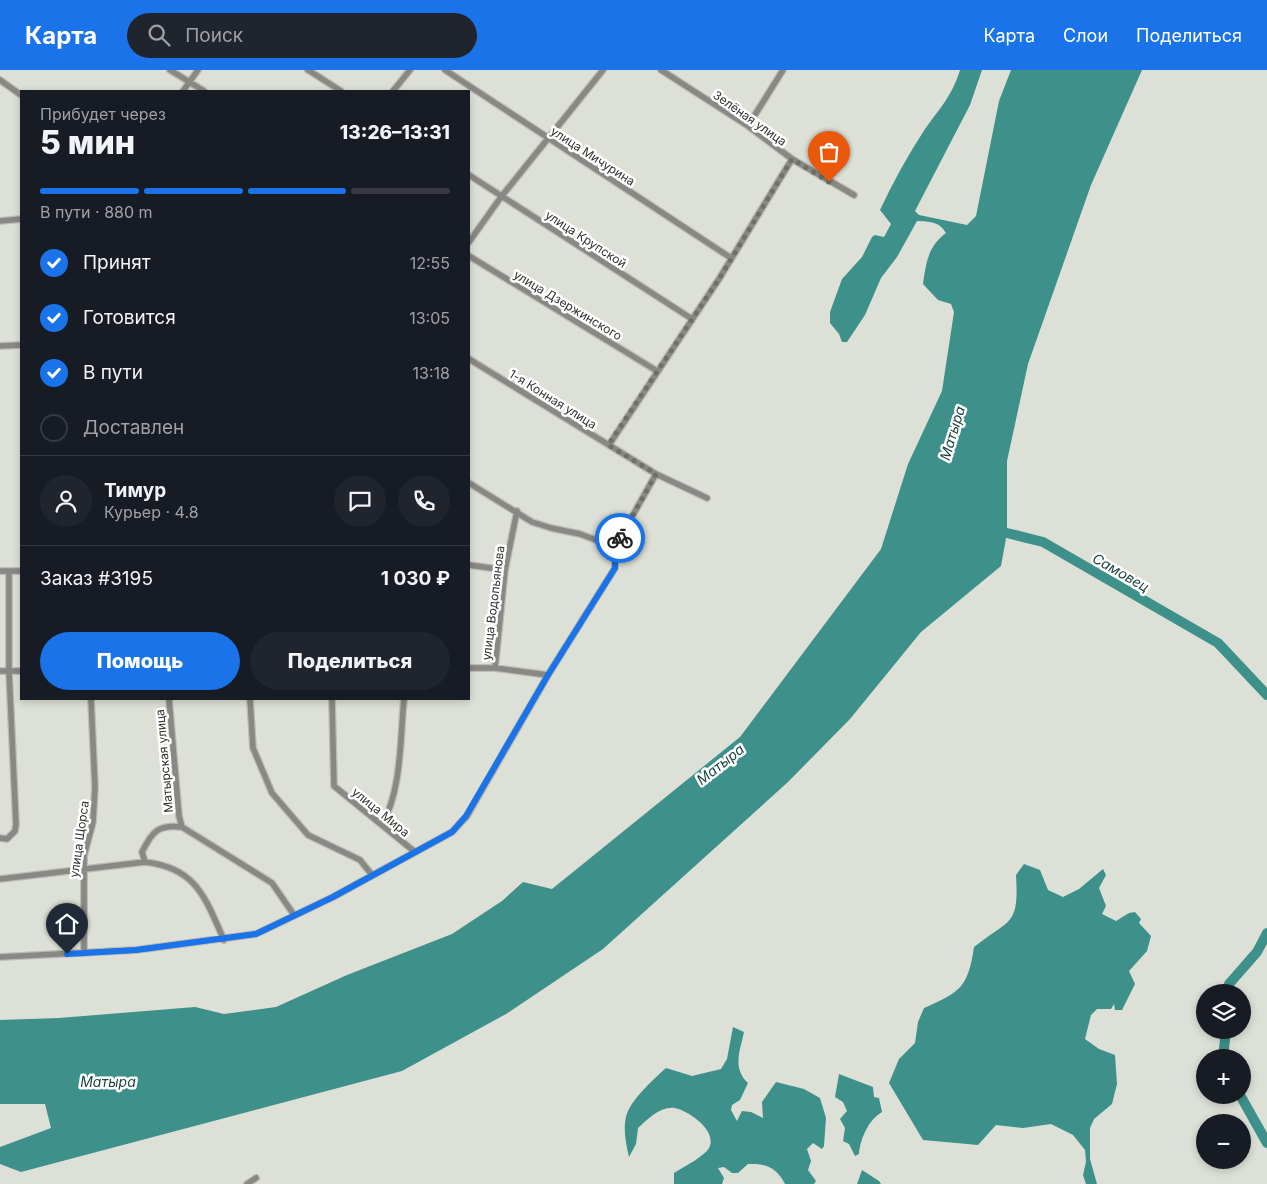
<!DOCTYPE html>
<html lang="ru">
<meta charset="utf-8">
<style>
body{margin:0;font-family:Inter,sans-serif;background:#20242c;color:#f1f3f6;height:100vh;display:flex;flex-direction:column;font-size:19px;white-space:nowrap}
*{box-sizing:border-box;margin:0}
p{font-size:16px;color:#9ea1a6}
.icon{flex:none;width:28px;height:28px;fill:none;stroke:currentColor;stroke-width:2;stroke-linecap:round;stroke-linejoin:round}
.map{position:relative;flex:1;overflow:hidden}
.panel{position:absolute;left:20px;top:20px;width:450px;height:610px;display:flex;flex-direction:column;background:#171b24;border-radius:0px;box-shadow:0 2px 8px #0003}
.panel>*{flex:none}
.controls{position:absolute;left:1196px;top:914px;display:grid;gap:10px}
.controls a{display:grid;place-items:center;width:55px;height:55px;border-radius:50%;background:#171b24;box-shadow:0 2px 8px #0003;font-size:25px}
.pin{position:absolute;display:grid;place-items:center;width:42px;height:42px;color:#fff;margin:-51px -21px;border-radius:50% 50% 50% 0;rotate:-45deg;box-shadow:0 0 5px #0007}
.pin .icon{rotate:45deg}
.courier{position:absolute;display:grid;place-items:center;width:50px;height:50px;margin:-25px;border:4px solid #1a73e8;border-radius:50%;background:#fff;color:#222;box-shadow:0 1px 6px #0007}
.headline em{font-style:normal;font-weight:800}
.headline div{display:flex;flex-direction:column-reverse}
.headline{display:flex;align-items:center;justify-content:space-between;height:85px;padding:0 20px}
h1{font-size:32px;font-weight:800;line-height:38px}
.bar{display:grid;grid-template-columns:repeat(4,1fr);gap:8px 5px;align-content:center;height:60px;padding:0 20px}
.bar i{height:6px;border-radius:4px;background:#363941}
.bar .active{background:#1a73e8}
.bar p{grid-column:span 4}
.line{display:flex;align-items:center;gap:12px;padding:0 20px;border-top:1px solid #363941}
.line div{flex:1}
.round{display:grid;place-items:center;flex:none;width:52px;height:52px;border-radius:26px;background:#20242c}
ol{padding:0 20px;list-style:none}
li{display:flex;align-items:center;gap:15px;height:55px}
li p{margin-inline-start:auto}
li .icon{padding:5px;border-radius:50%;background:#1a73e8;color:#fff;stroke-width:4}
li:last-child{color:#9ea1a6}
li i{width:28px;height:28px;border:2px solid #363941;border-radius:50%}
.cta{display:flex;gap:10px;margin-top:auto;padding:10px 20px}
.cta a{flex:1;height:58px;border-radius:30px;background:#1a73e8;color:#fff;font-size:20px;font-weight:800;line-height:58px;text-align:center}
.cta a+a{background:#20242c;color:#f1f3f6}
header{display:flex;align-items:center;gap:30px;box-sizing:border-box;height:70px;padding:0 25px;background:#1a73e8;color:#fff}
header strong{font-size:24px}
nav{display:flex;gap:28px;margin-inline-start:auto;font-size:18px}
.search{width:350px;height:45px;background:#20242c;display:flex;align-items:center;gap:12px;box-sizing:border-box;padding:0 18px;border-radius:28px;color:#9ea1a6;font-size:19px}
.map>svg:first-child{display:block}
.water{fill:#3d918a}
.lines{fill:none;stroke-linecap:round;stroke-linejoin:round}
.river{stroke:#3d918a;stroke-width:10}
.street-casing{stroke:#bbbdb5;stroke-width:8}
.street{stroke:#898884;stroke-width:5.5}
.done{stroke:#6e7069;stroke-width:5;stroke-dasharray:0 9}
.route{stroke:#1a73e8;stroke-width:6}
.labels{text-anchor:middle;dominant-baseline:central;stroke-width:5;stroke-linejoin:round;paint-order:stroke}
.street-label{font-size:12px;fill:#32332f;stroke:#fff}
.water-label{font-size:14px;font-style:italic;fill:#1c433f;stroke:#fff}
</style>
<header>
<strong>Карта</strong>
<div class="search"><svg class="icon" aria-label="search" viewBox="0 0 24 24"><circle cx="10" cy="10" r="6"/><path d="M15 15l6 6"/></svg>Поиск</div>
<nav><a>Карта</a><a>Слои</a><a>Поделиться</a></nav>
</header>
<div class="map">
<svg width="1267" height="1114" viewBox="0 0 1267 1114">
<rect width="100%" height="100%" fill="#dde0d6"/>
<path class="water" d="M960,0h22l-12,35 -55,106 4,4 48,10 9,-9 23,-115 12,-31h131l-51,115 -63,179 -21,97v72l-6,33 -80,66 -71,87 -62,63 -185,167 -97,65 -104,57 -381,101 -21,-8v-17l51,-19 -6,-24h-45v-84l59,-2 136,-11 29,7 52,-7 71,-32 105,-41 50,-33 21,-19 29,7 188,-152 141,-188 27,-85 34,-73 12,-79 -3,-8 -13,-4 -15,-16c3,-21 5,-38 23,-51 -7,-12 -16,-11 -29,-12l-20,36 -16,21 -16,37 -18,27h-5l-3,-8 -9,-11v-11l12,-33 20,-22 10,-20 3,-2 9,2 7,-13 -11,-14c13,-28 28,-55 45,-81 15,-21 27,-33 35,-59z
M1024,794l16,6 8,20 15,7 16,-8 24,-20 3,6 -7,13 7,18 -4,8 14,7 13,-8 6,-1 6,7 -2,4 12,13 -4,15 -18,20 6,13 -13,26h-7l-1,-6 -3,5h-14l-6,6 -6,24 14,10 16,6 2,29 -5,20 -18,15 -4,9v31l7,25h-11l-3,-9 3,-13 -1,-12 -12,-15 -22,-11 -28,4 -27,-3 -18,20 -55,-5 -34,-57 10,-24 16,-16 3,-21 6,-14c36,-16 44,-20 50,-61 37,-29 45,-21 42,-72z
M733,957l11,5c-4,19 -12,36 4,51l-8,17 -8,5 -1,5 6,11 5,-10 9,1 12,6 -1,-16 14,-20 28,7 16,9 6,20 -2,28 -2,3 -9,-6 -6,6 4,12 -3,9 8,11 -2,3h-29c-8,-16 -19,-21 -37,-20l-10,9h-6l-8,-6 -6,1 6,10 -2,6h-48v-11c8,-5 31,-17 35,-25 9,-17 -20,-37 -34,-40 -15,-2 -27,11 -37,20l-2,16 -7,13c-3,-13 -6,-28 -3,-40 4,-17 27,-37 40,-49l26,8 29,-7 6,-10z
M839,1004l34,13 1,10 5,1 3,14c-14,8 -22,28 -23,42l-4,2 -6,-12 -6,-3 2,-13 -5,-9 7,-8 -4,-9 -8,-5z
M862,1100l17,11 2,3h-24z"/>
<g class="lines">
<path class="river" d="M994,463h13l36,9 175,101 49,52
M1229,922v-8l28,-32 10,-19
M1223,988l3,-28
M1240,1025l27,48"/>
<defs>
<path id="street" d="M170,0l34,21
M308,0l33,21
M445,0l286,188
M661,0l87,56 44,33 62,36
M0,10l21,15
M183,21l15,-21
M393,21l17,-21
M748,56l35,-56
M469,105l223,144
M0,151l21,-2
M469,172l32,-45 102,-127
M469,186l188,115
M0,276l21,-1
M469,289l187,115 51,24
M609,375l110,-166 73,-120
M469,413l63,39 19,6 29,6 35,13
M469,495l36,5
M0,501h21
M469,598h26l53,7
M495,598l10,-98 12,-59
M0,601h21
M169,629l10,117 3,11 90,56 22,32
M250,629l3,49 19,45 36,42 52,25 12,15
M332,629l2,87 81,66
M382,755c20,-36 18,-86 22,-126
M0,768l7,1 8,-8 1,-7 -7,-153v-100
M145,792l-3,-10c10,-20 16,-28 40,-25
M0,809l145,-17c52,6 60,36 79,78
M84,883v-97l9,-34 2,-35 -4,-88
M0,887l136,-7 120,-16 77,-37 119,-65 15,-16 81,-141 67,-107v-21l41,-73
M247,1114l9,-6"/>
</defs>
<use href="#street" class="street-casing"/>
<use href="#street" class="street"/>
</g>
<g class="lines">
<path class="done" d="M620,468l36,-64 -48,-29 111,-166 73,-120 37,23"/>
<path class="route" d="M67,884l69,-4 120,-16 77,-37 119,-65 14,-16 82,-141 67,-107v-21l5,-9"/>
</g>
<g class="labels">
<g class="street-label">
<text transform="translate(750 48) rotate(35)">Зелёная улица</text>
<text transform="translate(593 86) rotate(33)">улица Мичурина</text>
<text transform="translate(586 169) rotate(33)">улица Крупской</text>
<text transform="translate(568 235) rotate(31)">улица Дзержинского</text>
<text transform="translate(553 329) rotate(32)">1-я Конная улица</text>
<text transform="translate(493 533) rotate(-83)">улица Водопьянова</text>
<text transform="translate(164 691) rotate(-95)">Матырская улица</text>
<text transform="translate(381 742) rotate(39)">улица Мира</text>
<text transform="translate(79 769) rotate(-82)">улица Щорса</text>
</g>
<g class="water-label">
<text transform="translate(952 363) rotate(-73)">Матыра</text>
<text transform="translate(1121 502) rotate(30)">Самовец</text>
<text transform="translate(720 694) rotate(-38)">Матыра</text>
<text x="108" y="1011">Матыра</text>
</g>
</g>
</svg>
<div class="controls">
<a><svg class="icon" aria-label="layers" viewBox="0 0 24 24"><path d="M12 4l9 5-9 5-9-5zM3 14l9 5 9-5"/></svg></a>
<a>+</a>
<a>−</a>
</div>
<div class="pin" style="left:829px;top:112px;background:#ea580c"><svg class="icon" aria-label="bag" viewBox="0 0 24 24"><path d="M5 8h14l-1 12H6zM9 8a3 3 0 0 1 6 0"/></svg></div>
<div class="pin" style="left:67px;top:884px;background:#1f2937"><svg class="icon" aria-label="home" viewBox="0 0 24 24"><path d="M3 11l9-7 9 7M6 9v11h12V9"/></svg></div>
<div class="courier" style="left:620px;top:468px"><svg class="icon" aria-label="bike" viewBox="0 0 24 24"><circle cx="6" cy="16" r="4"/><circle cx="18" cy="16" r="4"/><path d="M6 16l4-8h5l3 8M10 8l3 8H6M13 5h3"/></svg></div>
<section class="panel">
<div class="headline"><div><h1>5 мин</h1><p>Прибудет через</p></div><em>13:26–13:31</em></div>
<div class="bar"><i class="active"></i><i class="active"></i><i class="active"></i><i></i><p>В пути · 880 m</p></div>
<ol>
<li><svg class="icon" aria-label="check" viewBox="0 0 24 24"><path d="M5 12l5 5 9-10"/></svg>Принят<p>12:55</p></li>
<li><svg class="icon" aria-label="check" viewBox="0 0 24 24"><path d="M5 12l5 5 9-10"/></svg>Готовится<p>13:05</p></li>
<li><svg class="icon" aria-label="check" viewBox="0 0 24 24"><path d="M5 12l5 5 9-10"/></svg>В пути<p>13:18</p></li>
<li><i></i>Доставлен</li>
</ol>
<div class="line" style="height:90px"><a class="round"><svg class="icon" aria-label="person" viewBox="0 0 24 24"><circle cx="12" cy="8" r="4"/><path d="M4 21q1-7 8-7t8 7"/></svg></a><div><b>Тимур</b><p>Курьер · 4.8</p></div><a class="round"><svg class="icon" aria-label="chat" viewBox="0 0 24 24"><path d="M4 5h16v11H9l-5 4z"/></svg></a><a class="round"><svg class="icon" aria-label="phone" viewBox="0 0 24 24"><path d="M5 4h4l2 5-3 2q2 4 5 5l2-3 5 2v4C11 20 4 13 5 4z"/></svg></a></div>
<div class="line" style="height:65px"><div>Заказ #3195</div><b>1 030 ₽</b></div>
<div class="cta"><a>Помощь</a><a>Поделиться</a></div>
</section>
</div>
